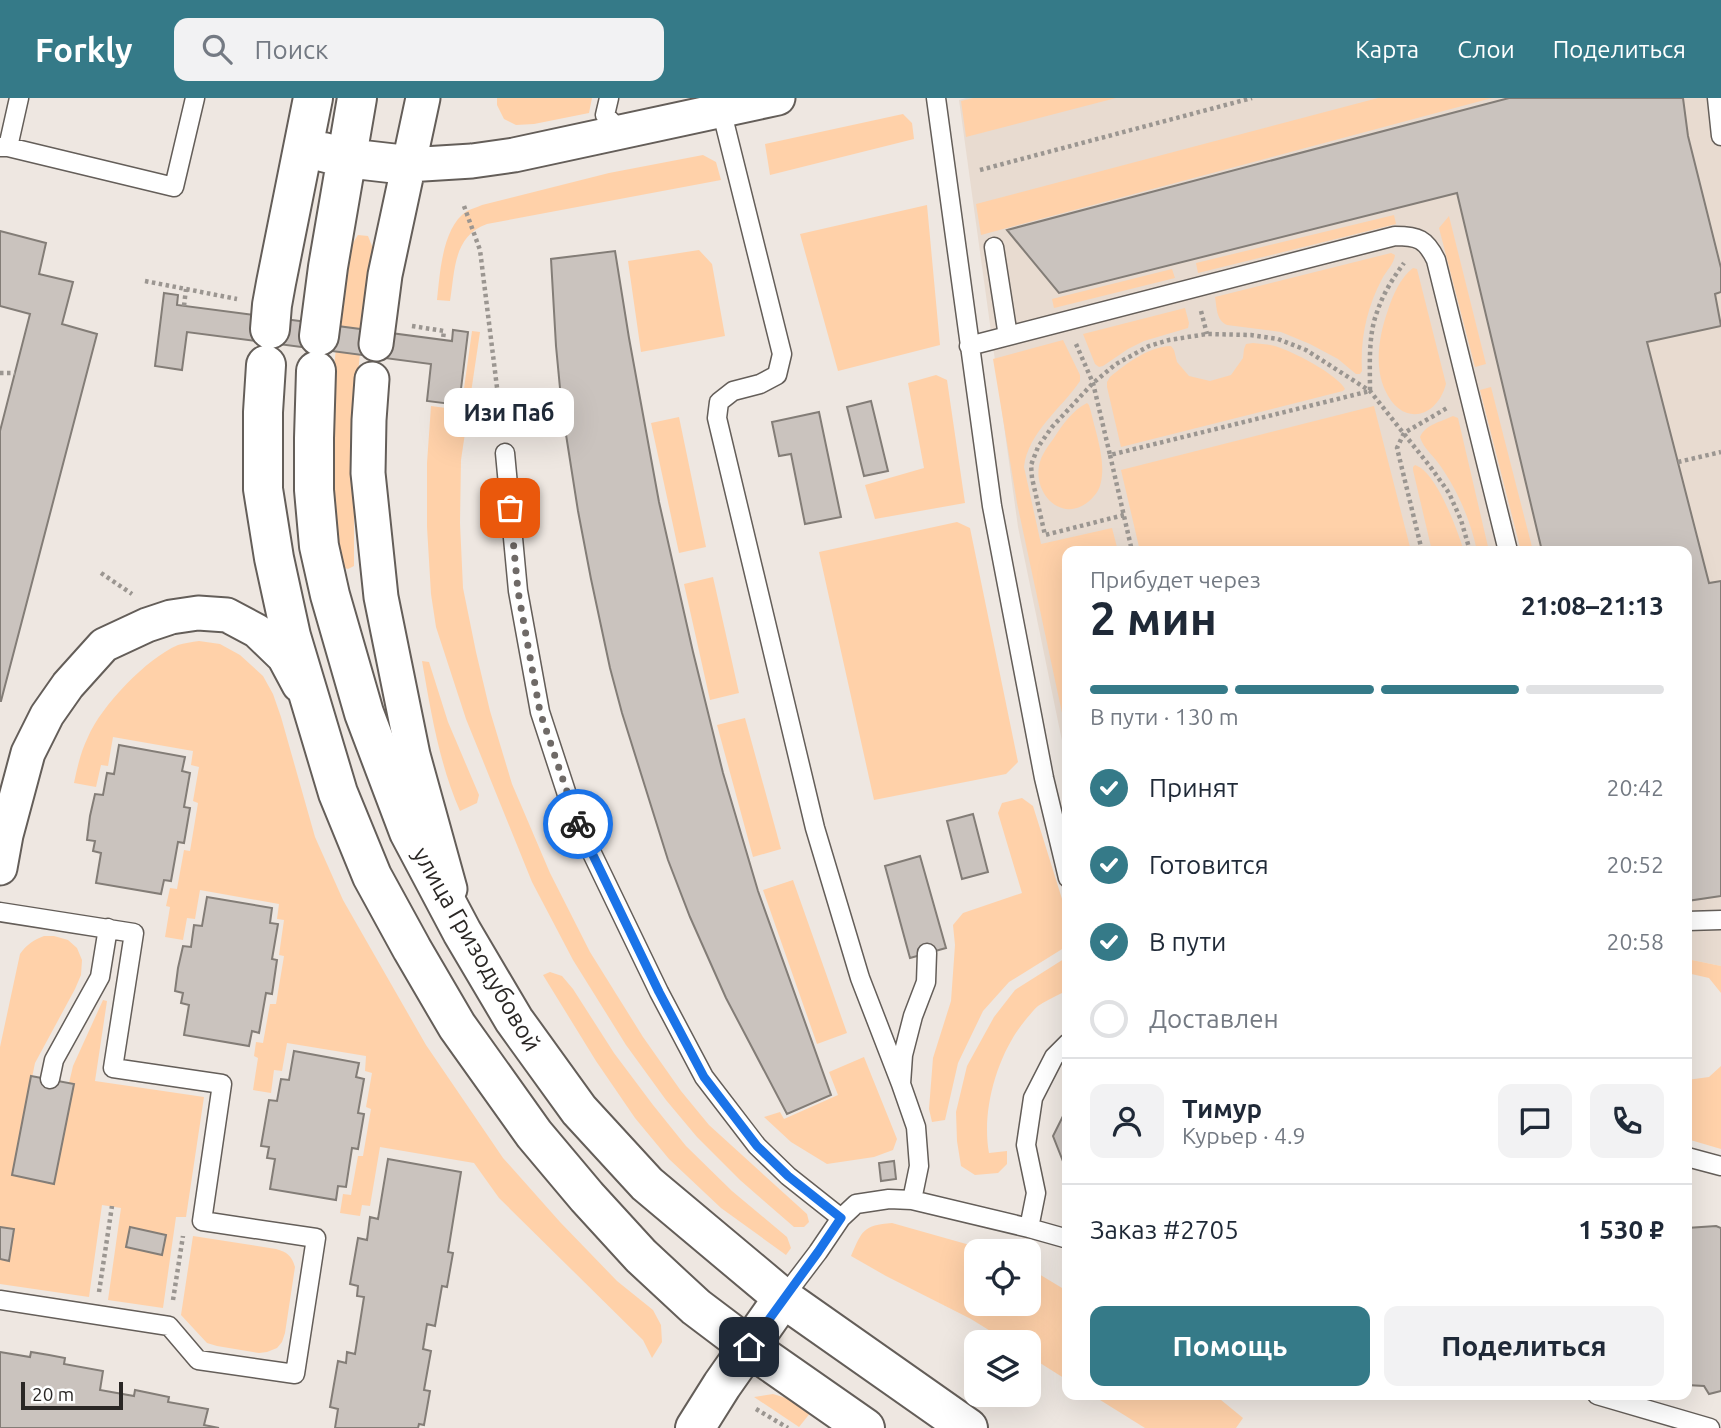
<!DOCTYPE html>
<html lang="ru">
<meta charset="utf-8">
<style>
body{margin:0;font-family:Ubuntu,sans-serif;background:#f2f2f3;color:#1f2937;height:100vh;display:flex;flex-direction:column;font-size:26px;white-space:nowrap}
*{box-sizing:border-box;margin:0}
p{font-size:23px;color:#747a83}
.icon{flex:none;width:38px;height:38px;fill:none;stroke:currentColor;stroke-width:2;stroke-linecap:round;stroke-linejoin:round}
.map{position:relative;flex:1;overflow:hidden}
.side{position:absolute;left:1062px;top:448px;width:630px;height:854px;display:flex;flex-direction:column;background:#fff;border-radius:14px;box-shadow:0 7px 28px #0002}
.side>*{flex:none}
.buttons{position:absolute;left:964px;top:1141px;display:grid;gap:14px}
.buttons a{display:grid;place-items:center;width:77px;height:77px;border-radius:14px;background:#fff;box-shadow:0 7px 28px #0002;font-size:35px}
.scale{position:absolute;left:21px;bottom:18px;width:102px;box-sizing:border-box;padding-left:7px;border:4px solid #2a2725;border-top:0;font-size:19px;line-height:24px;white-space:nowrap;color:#2a2725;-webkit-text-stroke:5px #fff;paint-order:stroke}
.pin{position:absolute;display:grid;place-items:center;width:60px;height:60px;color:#fff;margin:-30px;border-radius:14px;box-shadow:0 4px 10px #0006}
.courier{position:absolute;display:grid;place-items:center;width:70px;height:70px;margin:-35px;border:5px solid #1a73e8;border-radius:50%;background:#fff;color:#222;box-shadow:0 2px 9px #0007}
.bubble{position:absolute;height:49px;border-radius:14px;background:#fff;box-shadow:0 7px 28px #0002;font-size:23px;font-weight:700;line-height:49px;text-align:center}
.summary em{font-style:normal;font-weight:700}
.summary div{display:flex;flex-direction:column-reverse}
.summary{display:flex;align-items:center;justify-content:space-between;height:119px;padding:0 28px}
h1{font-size:46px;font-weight:700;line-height:52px}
.bar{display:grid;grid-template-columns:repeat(4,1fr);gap:10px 7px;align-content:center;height:84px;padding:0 28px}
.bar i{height:9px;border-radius:5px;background:#e0e1e3}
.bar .current{background:#357a88}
.bar p{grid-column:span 4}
.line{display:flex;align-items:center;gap:18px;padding:0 28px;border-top:2px solid #e0e1e3}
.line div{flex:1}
.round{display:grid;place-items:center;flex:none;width:74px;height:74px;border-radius:14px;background:#f2f2f3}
ol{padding:0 28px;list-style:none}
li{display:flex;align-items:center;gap:21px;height:77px}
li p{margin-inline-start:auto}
li .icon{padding:7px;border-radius:50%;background:#357a88;color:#fff;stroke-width:4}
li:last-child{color:#747a83}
li i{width:38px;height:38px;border:4px solid #e0e1e3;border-radius:50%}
.cta{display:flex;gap:14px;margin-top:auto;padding:14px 28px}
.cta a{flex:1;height:80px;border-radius:14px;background:#357a88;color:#fff;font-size:28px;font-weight:700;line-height:80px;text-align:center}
.cta a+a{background:#f2f2f3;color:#1f2937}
header{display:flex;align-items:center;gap:42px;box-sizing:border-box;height:98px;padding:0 35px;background:#357a88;color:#fff}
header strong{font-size:33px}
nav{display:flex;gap:38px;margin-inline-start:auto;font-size:24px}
.search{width:490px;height:63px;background:#f2f2f3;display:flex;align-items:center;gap:18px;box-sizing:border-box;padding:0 24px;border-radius:14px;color:#747a83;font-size:26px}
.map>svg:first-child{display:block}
.built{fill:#e8dbd0}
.green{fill:#ffd1a9}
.building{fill:#cac3be;stroke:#837d77;stroke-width:2}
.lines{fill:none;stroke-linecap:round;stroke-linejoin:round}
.service-casing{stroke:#645e59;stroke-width:21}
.minor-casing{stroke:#645e59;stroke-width:37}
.tertiary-casing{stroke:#645e59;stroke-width:42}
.path{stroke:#9b9691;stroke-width:4.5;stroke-dasharray:3.5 3.5;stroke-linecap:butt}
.service{stroke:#fff;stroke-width:18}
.minor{stroke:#fff;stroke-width:33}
.tertiary{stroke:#fff;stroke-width:38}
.done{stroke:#6f6a67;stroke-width:7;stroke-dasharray:0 12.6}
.route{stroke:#1a73e8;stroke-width:9}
.labels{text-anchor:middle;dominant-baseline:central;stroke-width:6;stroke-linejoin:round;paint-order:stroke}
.street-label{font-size:24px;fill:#2a2725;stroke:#fff}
</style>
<header>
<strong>Forkly</strong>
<div class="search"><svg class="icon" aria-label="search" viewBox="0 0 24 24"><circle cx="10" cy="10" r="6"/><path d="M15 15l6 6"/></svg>Поиск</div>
<nav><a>Карта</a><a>Слои</a><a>Поделиться</a></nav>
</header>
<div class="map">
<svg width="1721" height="1330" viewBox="0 0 1721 1330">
<rect width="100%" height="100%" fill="#eee7e1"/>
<path class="built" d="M966,0h755v868l-34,-7v-408h-619l-1,214 -49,-238 -59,-427z"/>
<path class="green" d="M497,0h95l-3,15 -55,11 -18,1 -12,-6 -7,-14z
M973,0h143l-150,39 -5,-36z
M1378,0h114l-511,137 -5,-31z
M903,16l9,9 2,16 -144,36 -5,-31z
M703,57l13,7 5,18 -234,44c-34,12 -32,47 -37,77l-13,-1c3,-26 5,-73 30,-89 4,-2 11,-4 15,-6l127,-32z
M927,107l13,140 -102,26 -38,-137z
M1394,117l2,9 -198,49 -2,-10z
M1449,118l37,148 -11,3 -36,-139z
M358,137l10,1 6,15 -14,102 -6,65v148l-6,3 -6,-2c-7,-50 -13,-100 -11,-151 2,-56 10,-111 18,-167z
M699,152l13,14 13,72 -84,16 -13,-91z
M1391,155l4,2c-1,9 -9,16 -13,24 -15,28 -22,60 -20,92l-2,3h-4l-18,-15 -28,-15 -29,-12 -54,-7c-11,-5 -10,-17 -12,-28z
M1413,170l4,1 29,115c-10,36 -45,42 -61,6 -11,-24 -6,-55 3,-80 5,-15 12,-32 25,-42z
M1172,171l3,9 -121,30 -2,-9z
M1185,210l4,15 -1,5 -44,13 -16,8 -25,17 -4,1 -4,-3 -12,-30z
M472,233l8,1 -19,128 -1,63 3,65 13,64 14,59 22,73 38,89 40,79 53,85 38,54 28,34 98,89 2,8 -5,5h-10l-54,-47 -43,-43 -31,-37 -40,-55 -53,-85 -41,-78 -66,-163 -30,-92 -5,-33 -4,-67v-64l4,-57 30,4z
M1063,242l17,35v6c-18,27 -52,51 -56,86l17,77 71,-16 6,23h-50l-1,185 -50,-233 -24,-144z
M1253,245c7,1 15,1 22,3 17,5 62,28 70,43l-2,2 -222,56 -14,-60v-5l3,-5c17,-14 38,-30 61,-31l3,4 3,12 12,14 21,5 21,-6 12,-17 1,-9 2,-5z
M936,277l11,5 18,123 -90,16 -10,-34 59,-17 -16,-85z
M1491,289l42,164h-12l-41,-161z
M1087,305l2,2 2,7c5,22 16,51 9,74 -2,6 -7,12 -12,16 -27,21 -54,-8 -49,-36 2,-11 9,-20 15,-28 8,-13 19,-28 33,-35z
M1374,308l37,145h-271l-19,-81z
M1453,318l5,2 31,133h-12c-6,-30 -20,-62 -38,-87 -7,-10 -15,-15 -19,-27 6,-13 21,-15 33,-21z
M679,319l27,130 -27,6 -28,-130z
M1415,367c22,7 42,65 49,86h-32l-19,-81v-3z
M957,424l13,6 48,234 -12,12 -132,26 -55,-248z
M713,479l26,116 -29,7 -26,-116z
M199,543l21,3 20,11 23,21 10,18 8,23 34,120 28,63 36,63 47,82 77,113 57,64 57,59 36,29 8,15 1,17 -10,16 -9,-18 -144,-142 -25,-35 -94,-16 -10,59 -8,-1 -2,11 -20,-3 3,-19 8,1 7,-39h5l8,-47 -5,-2 6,-34 -7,-2 1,-15 -79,-13 -5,28 -8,-1 -3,23 -18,-3 5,-32 -4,-2 2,-14 7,1 7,-39h6l8,-48 -5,-1 5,-35 -7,-1 2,-15 -79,-14 -5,29 -8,-1 -4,22 -18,-3 5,-30 -4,-1 4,-18 7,1 7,-39 6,1 8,-48 -5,-2 6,-34 -8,-2 2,-14 -80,-14 -5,29 -7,-1 -5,22 -22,-4c3,-15 7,-32 14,-46 13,-31 59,-79 90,-92 6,-2 14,-3 21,-4z
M422,563l7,1 19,60 31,73 -2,8 -17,8c-21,-48 -29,-99 -38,-150z
M745,620l36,131 -28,8 -36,-132z
M1022,700l11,8 34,109v31l-58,36 -26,29 -25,52 -13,57 -13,2 -3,-13 4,-51 18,-57 4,-56 -2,-20 10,-12 59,-20 -24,-80 4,-10z
M793,782l54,153 -30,11 -54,-154z
M44,838h10l14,4 9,8 5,12 -1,15 -6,14 -40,74 -23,112 42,9 20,-99 -5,-2 4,-17 30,-66 4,1 -12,80 109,16 -18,120h-10l-13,91 -55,-8 13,-92 -19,-3 -13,92 -89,-13v-237l20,-93c7,-10 14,-14 24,-18z
M1067,859v43l-5,-7c-8,4 -17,8 -24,13 -4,3 -8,9 -11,12 -29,34 -46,91 -38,135l18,-2v13l-9,9 -23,2 -14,-9 -4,-25 -1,-29 11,-46 27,-49 21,-27z
M1687,861l34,7v27l-12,-15 -22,-5z
M550,874l12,4 11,13 41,64 39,52 33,41 46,45 55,46 4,11 -5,7 -65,-47 -52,-49 -34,-41 -39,-57 -53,-86z
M864,959l33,82 -4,11 -19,7 -47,7 -36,-22 -27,-25 16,-5 4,7 54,-24 -9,-23z
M1721,968v83l-34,-10v-59l22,-3z
M892,1125l99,28h-15v53h53v-36l38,23v89l-38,-24v-14h-21l-37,-23 -85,-43 -35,-20c11,-25 12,-31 41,-33z
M193,1138l83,13c11,3 16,7 19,18l-10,66 -3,9 -5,6 -10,4 -8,1 -42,-7 -10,-3 -26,-28z
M773,1296l42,13 -16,20 -45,-30z
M1092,1297h123l28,23 -7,10h-91z"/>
<path class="building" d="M1509,0h174l5,38 33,132v24l-6,2 6,32 -74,16 62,241 12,-2v315l-34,5v-350h-145l-85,-358 -398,100 -52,-63z
M0,133l46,12 -7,31 34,8 -11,42 35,10 -96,367h-1v-270l30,-117 -30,-8z
M615,153l14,87 30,164 34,150 30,121 35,118 73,204 -44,19 -61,-116 -36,-81 -22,-57 -46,-147 -12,-45 -19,-89 -13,-68 -16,-102 -6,-63 -5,-87z
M164,195l14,2 -1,10 275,36 1,-11 15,2 -9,73 -32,-4 4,-37 -244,-32 -5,38 -27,-4z
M871,303l17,70 -24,5 -17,-69z
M819,314l22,105 -36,7 -14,-70 -12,2 -7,-34z
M119,647l66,12 -3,14 8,2 -6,34 6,1 -6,35 -6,-1 -7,39 -7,-1 -3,14 -65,-11 5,-30 -8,-2 2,-10 -8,-1 3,-24 5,-22 8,1 4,-22 7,1z
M973,716l15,58 -26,7 -15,-58z
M920,758l26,92 -36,10 -25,-92z
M207,799l65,11 -2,15 8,1 -6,35 5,1 -5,34 -6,-1 -7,40 -7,-2 -3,15 -65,-11 5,-30 -8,-2 2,-10 -8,-2 3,-23 5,-22 8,1 3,-22 8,1z
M294,953l65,12 -3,14 8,2 -6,34 6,1 -6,35 -6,-1 -6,39 -8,-1 -2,14 -66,-11 5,-30 -8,-1 2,-11 -8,-1 8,-46 8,1 4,-22 8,1z
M31,978l43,8 -20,100 -42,-9z
M1068,1008v68l-15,-38z
M388,1061l73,13 -13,80 5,1 -6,34 -5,-1 -7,40 -8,-2 -4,25 8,2 -7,39 6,1 -6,34 -5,-1 -1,4h-83l3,-19 -8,-2 8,-46 8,2 1,-11 8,2 9,-57 -7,-1 1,-10 -8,-2 8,-46 9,2 3,-23 8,2z
M894,1063l2,18 -15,2 -2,-18z
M1716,1128l5,2v163l-12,3 -5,-8 -17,-1v-157z
M0,1129l14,2 -5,32 -9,-2z
M130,1129l36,8 -4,20 -36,-8z
M0,1254l30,5 1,-5 18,3 16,3 -1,6 39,7 -3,19 34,6 1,-6 34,7 -1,5 40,7 -4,16 15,3h-219z"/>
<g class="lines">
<defs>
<path id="service" d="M609,0l-4,17 16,17
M936,0l56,408 52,272 24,100
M1717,0l4,38
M720,7l62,249 -5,21 -17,9 -27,7 -14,11 -2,16 98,410 45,150 41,106
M0,49h8l166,40 21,-89
M8,49l11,-49
M994,149l14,89
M969,248l426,-110c23,0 31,3 41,24l72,291
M505,355l13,138 22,121 34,104 85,176 45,85 53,69 31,30 53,42
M0,814l134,21 -21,135 109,16 -20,137 114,17 -21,136 -97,-14 -29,-34 -169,-26
M1687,823l34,-1
M50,981l4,-19 46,-83 8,-49
M1687,1059l34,9
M912,1102l7,-34 -3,-39 -15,-43 2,-29 10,-39 13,-34 1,-29
M1029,1130l39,11
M783,1200l35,-46 23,-34 15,-14 33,-5 23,1 117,28 7,-35 -10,-48 7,-47 21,-41 14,-14
M1597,1297l113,33"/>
<path id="minor" d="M407,67l65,-4 42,-6 264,-57
M376,246l9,-69 38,-177
M372,281l-3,41 -1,53 13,124 32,158 37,134
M0,770l6,-33 22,-82 19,-38 21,-30 36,-40 43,-20 24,-8 27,-4 29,2 30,16 27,26 15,28"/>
<path id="tertiary" d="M323,54l23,6 61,7
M270,231l2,-24 4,-22 37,-185
M319,238l9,-69 29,-169
M266,267l-3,47v77l11,69 17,78 47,157 34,83 40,73 45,77 77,108 53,63 54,59 55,51 53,40 116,81
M316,273l-2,67v52l5,56 11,49 34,118 45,119 53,100 52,88 65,90 68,74 136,114 185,130
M695,1330l27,-43 61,-87"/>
</defs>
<use href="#service" class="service-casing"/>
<use href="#minor" class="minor-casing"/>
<use href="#tertiary" class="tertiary-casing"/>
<path class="path" d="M980,72l272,-72
M464,108l16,44 22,178
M145,183l92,18
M184,208l2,-17
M1201,213l6,23
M412,228l32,5 -1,8
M1076,246l17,39 17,72 260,-64c0,-26 -2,-55 7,-79 6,-18 16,-34 27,-49
M0,275h15
M1110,357l22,96
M1678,364l43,-10
M1124,417l-79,20 -13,-57 -1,-13 7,-18 14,-20 41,-44 23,-19 33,-18 20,-6 38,-6 44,1 27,4 28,11 64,41 62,78 17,24 12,27 9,31
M1422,453l-25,-103 7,-15 43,-25
M101,475l31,21
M99,1194l13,-86
M173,1202l10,-64
M756,1311l32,19"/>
<use href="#service" class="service"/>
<use href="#minor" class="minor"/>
<use href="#tertiary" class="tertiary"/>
</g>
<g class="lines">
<path class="done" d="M510,410l8,83 22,121 38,112"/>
<path class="route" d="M578,726l81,168 45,85 53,69 31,30 53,42 -23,34 -69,95"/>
</g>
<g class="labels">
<g class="street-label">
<text transform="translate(477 851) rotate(60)">улица Гризодубовой</text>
</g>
</g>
</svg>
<div class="buttons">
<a><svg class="icon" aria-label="locate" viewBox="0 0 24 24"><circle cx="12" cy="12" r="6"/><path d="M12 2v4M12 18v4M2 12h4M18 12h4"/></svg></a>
<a><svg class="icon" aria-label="layers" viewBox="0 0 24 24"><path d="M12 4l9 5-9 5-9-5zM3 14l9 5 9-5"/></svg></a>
</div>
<div class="scale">20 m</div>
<div class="pin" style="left:510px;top:410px;background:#ea580c"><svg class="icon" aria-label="bag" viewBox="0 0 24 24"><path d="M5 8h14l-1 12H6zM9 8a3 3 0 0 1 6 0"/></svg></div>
<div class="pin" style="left:749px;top:1249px;background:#1f2937"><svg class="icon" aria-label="home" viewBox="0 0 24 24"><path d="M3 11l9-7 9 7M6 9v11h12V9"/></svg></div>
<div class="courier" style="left:578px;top:726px"><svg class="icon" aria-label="bike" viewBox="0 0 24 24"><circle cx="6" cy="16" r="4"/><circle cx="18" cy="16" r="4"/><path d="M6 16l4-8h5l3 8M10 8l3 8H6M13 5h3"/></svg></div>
<div class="bubble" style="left:444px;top:290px;width:130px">Изи Паб</div>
<section class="side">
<div class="summary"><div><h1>2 мин</h1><p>Прибудет через</p></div><em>21:08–21:13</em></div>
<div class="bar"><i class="current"></i><i class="current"></i><i class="current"></i><i></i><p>В пути · 130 m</p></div>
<ol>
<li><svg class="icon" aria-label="check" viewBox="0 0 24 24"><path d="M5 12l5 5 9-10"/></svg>Принят<p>20:42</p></li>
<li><svg class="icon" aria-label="check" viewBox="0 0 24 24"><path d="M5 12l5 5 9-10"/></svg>Готовится<p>20:52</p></li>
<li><svg class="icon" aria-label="check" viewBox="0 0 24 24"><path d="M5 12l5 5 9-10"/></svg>В пути<p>20:58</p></li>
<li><i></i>Доставлен</li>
</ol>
<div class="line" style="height:126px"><a class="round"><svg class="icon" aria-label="person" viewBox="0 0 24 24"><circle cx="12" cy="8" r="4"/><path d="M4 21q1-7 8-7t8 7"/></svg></a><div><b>Тимур</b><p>Курьер · 4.9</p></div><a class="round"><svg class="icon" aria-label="chat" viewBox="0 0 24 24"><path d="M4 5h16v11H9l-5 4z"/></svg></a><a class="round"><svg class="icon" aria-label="phone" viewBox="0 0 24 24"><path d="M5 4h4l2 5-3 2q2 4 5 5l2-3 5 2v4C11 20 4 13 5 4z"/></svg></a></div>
<div class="line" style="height:91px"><div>Заказ #2705</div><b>1 530 ₽</b></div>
<div class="cta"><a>Помощь</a><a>Поделиться</a></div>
</section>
</div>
